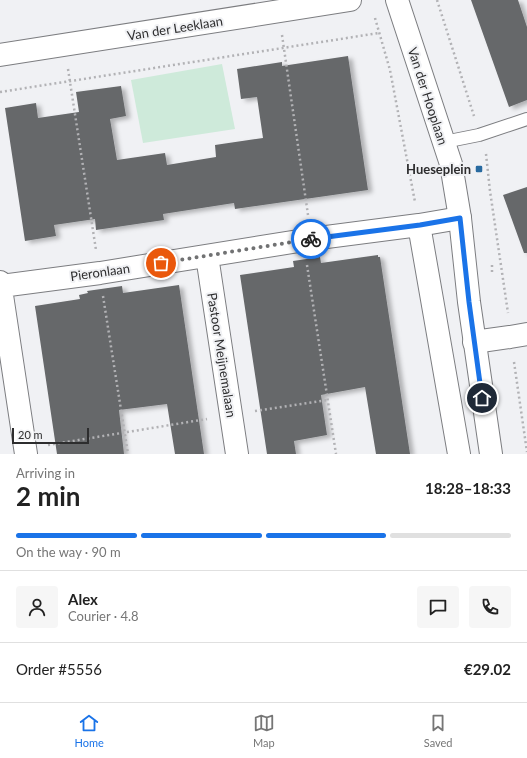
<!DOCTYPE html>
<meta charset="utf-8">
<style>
body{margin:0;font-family:Lato,sans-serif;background:#f6f6f6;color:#222;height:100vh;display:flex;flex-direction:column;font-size:15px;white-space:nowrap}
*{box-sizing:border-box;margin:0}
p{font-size:13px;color:#767676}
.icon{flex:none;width:22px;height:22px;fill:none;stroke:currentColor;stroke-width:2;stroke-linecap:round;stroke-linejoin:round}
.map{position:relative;height:454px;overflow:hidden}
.drawer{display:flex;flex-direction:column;background:#fff;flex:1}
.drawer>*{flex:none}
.scale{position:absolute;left:12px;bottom:10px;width:77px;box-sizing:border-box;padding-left:4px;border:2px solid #2d2d2e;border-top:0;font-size:11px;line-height:14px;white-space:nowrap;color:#2d2d2e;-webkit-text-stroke:3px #f0f1f4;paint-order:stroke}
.pin{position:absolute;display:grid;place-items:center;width:34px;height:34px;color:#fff;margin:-17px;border:2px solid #fff;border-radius:50%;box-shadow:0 1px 4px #0007}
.courier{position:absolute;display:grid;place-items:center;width:40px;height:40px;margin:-20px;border:3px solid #1a73e8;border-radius:50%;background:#fff;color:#222;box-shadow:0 1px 5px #0007}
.head em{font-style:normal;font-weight:700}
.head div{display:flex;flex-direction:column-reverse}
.head{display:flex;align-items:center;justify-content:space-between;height:68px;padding:0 16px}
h1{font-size:26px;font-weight:700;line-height:30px}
.bar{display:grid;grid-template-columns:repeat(4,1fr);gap:6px 4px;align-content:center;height:48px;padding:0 16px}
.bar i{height:5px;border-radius:3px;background:#e0e0e0}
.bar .selected{background:#1a73e8}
.bar p{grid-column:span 4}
.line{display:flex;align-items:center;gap:10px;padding:0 16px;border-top:1px solid #e0e0e0}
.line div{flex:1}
.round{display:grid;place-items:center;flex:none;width:42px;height:42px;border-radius:4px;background:#f6f6f6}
.dock{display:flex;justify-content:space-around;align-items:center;height:56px;border-top:1px solid #e0e0e0;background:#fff;font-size:11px;color:#767676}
.dock a{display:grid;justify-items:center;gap:2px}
.dock .selected{color:#1a73e8}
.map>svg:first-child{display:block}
.green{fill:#ceeada}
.building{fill:#66686a;filter:url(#shadow)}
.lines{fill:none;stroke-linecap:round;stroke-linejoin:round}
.lane-casing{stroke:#7c7d80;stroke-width:14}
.street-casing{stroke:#7c7d80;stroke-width:24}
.secondary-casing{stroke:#7c7d80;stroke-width:24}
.path{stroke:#b2b2b5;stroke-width:2.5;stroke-dasharray:2 3;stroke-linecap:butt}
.lane{stroke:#fff;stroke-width:12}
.street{stroke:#fff;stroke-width:22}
.secondary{stroke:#fff;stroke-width:22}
.done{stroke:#717273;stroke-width:4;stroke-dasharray:0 7.2}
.route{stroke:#1a73e8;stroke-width:5}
.poi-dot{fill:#286aa0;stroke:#f0f1f4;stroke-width:1.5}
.labels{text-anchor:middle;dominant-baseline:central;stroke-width:4;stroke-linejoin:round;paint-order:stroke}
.street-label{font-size:13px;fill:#2d2d2e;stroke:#f0f1f4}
.poi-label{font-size:13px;font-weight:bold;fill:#2d2d2e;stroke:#f0f1f4;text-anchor:end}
</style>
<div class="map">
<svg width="527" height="454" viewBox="0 0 527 454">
<defs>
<filter id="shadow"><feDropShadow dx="4.5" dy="2.5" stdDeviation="2" flood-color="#0004"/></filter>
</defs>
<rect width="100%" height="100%" fill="#f0f1f4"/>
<path class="green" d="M222,64l13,65 -92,14 -12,-63z"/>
<path class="building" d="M471,0h47l9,27v73l-18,7z
M348,56l20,134 -133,19 -1,-6 -71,11 1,6 -68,10 -1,-11 -41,6 2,11 -31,5 -20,-133 31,-5 2,15 41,-6 -3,-20 45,-6 5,30 -16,3 7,41 48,-7 2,12 49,-8 -1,-12 48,-7 -6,-41 -16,2 -4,-30 45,-7v4z
M527,187v66h-3l-21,-58z
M378,255v2h2l30,197h-34l-11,-67 -44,8 6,40 -33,6 2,13h-29l-27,-179 54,-8 -1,-6 27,-4 1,6z
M179,285l25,169h-29l-8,-50 -48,6 5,44h-67l-22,-148 45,-7 -1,-4 9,-2 -1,-2 35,-5 1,7z"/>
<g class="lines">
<defs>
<path id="lane" d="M444,142l35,-7 48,-16"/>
<path id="street" d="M0,55l350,-55
M419,225l40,229
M207,256l30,198
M0,282l26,172
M1,286l99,-13 211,-34 108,-14 41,-7
M474,342l36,-5 17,-3"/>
<path id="secondary" d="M397,0l54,164 9,54 9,84 22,152"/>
</defs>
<use href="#lane" class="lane-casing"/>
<use href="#street" class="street-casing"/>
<use href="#secondary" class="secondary-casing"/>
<path class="path" d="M437,0l37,116
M375,18l15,52 25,132
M282,35l26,180
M68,69l28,181
M0,92l379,-59
M486,154l4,37 18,122
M307,265l29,189
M492,265v10
M103,296l25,158
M514,362l13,90
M255,411l73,-11
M48,445l159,-26"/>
<use href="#lane" class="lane"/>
<use href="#street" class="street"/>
<use href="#secondary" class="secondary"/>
</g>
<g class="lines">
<path class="done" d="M161,263l150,-24"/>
<path class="route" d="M311,239l109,-14 40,-7 9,84 13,96"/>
</g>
<rect class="poi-dot" x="475" y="165" width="8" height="8" rx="2"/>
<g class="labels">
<g class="street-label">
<text transform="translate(175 28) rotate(-9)">Van der Leeklaan</text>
<text transform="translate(428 96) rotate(72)">Van der Hooplaan</text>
<text transform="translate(100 272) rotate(-8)">Pieronlaan</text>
<text transform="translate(222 355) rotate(81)">Pastoor Meijnemalaan</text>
</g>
<g class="poi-label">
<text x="471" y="169">Hueseplein</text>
</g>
</g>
</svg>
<div class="scale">20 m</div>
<div class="pin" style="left:161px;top:263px;background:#ea580c"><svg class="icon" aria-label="bag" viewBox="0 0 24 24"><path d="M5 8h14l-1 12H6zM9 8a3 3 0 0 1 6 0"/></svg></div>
<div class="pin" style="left:482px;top:398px;background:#1f2937"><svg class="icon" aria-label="home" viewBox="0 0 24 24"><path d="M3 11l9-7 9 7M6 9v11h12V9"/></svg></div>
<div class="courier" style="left:311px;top:239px"><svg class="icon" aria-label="bike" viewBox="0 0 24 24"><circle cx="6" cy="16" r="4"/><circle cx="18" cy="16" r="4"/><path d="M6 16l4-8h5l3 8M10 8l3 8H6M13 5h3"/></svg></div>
</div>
<section class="drawer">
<div class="head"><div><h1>2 min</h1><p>Arriving in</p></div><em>18:28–18:33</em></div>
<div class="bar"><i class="selected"></i><i class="selected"></i><i class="selected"></i><i></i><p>On the way · 90 m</p></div>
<div class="line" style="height:72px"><a class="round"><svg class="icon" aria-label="person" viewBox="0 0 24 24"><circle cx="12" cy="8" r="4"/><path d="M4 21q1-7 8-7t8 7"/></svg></a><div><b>Alex</b><p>Courier · 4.8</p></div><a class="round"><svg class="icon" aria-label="chat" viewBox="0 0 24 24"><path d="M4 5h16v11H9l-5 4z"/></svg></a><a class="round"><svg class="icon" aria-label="phone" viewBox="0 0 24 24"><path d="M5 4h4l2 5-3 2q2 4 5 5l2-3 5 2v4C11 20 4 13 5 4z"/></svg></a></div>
<div class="line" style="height:52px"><div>Order #5556</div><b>€29.02</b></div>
</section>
<nav class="dock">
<a class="selected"><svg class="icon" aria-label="home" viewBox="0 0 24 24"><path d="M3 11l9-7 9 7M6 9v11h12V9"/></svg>Home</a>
<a><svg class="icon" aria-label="map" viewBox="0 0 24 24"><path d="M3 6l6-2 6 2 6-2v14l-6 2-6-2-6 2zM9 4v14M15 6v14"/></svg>Map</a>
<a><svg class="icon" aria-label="saved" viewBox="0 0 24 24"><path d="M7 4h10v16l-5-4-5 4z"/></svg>Saved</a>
</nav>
